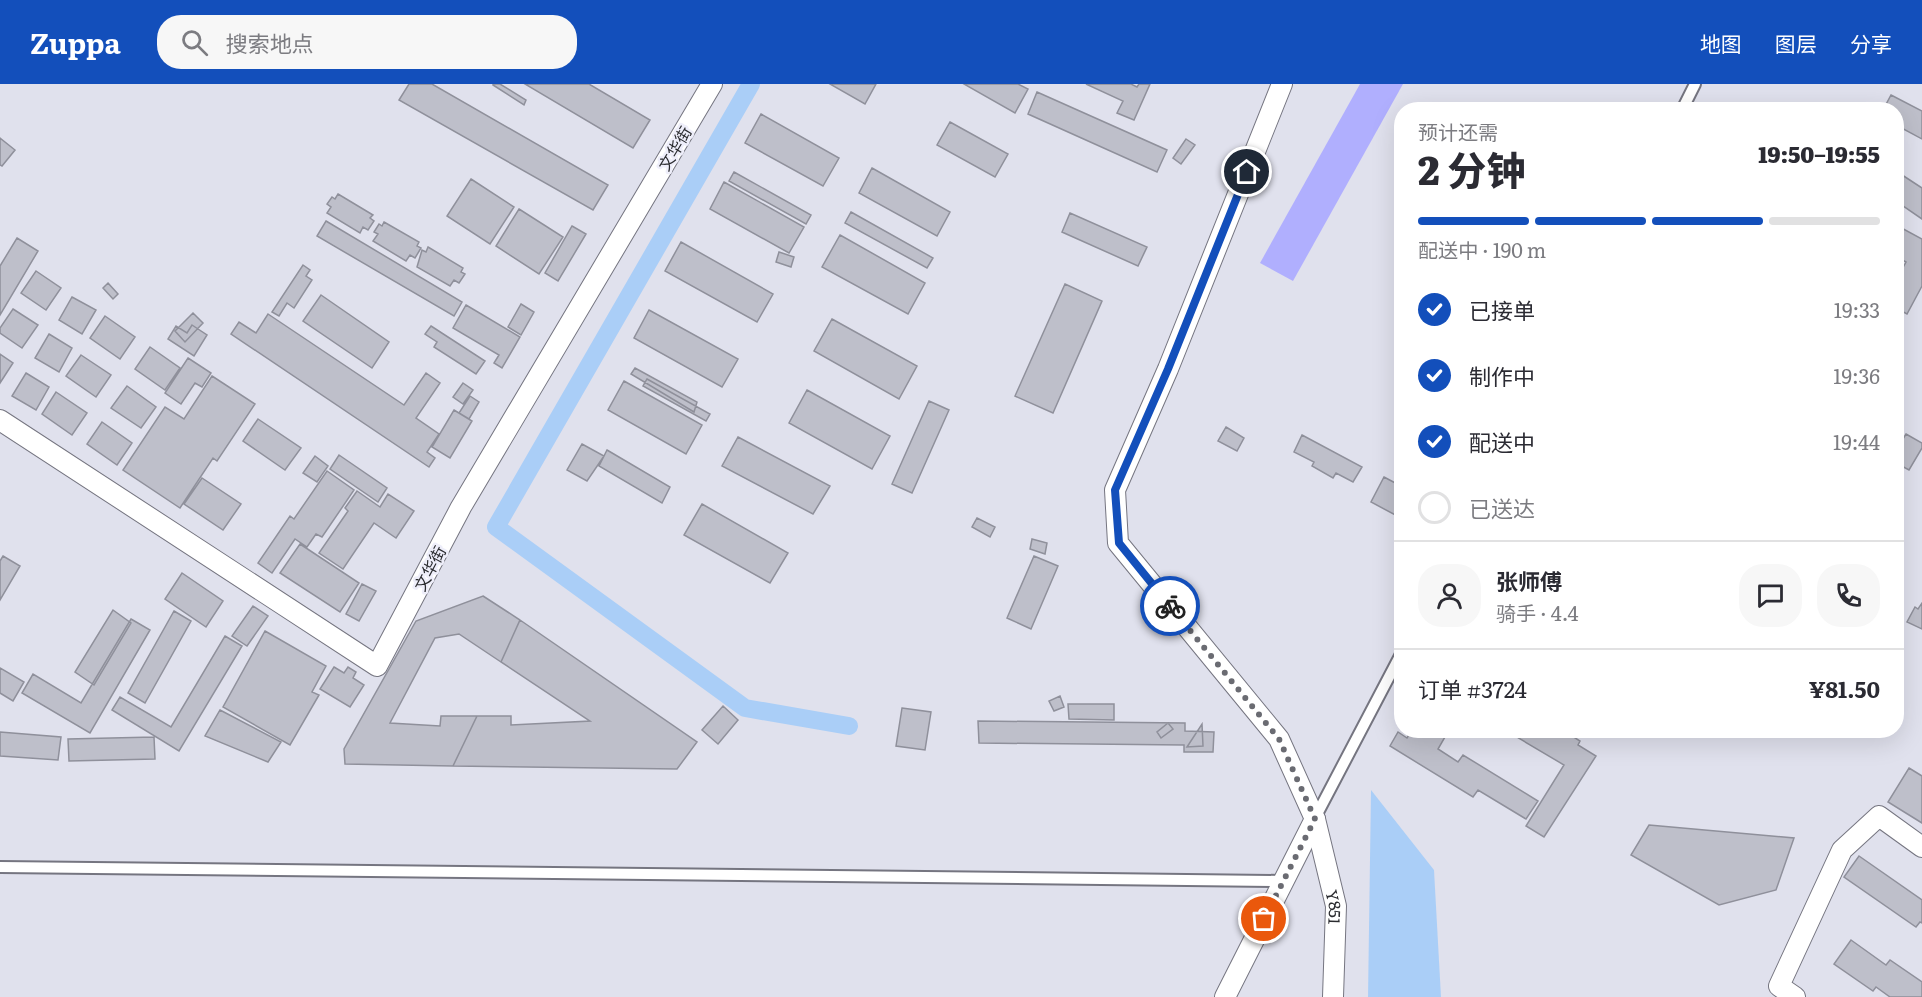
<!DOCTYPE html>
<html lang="zh">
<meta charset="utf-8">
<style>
body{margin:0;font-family:Literata,"Noto Sans SC",serif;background:#f7f7f7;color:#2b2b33;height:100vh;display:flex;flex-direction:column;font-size:22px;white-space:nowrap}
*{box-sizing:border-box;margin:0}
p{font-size:20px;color:#7c7c81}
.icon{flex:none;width:33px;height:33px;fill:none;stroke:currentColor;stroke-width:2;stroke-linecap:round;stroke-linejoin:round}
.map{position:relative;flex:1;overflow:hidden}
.side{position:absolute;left:1394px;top:18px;width:510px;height:636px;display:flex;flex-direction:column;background:#fff;border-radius:24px;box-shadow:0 6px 24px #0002}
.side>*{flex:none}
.pin{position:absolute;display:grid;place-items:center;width:51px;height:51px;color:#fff;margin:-26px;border:3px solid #fff;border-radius:50%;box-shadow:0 2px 6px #0007}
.courier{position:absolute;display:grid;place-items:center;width:60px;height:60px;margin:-30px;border:4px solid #134fbb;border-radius:50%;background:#fff;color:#222;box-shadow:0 2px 8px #0007}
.overview em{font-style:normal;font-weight:800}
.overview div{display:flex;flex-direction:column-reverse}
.overview{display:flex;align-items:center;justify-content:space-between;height:102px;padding:0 24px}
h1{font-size:39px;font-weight:800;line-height:45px}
.bar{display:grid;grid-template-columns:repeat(4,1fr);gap:9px 6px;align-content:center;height:72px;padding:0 24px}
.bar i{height:8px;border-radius:4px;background:#e1e1e2}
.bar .active{background:#134fbb}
.bar p{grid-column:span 4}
.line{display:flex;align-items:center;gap:15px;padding:0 24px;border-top:2px solid #e1e1e2}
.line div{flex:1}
.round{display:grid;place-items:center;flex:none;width:63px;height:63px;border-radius:24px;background:#f7f7f7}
ol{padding:0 24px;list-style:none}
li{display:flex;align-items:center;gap:18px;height:66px}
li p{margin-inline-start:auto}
li .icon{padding:6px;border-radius:50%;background:#134fbb;color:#fff;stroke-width:4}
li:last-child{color:#7c7c81}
li i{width:33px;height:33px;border:3px solid #e1e1e2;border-radius:50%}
header{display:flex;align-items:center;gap:36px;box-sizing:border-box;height:84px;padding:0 30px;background:#134fbb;color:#fff}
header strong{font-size:28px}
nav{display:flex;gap:33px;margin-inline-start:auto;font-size:21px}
.search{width:420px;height:54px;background:#f7f7f7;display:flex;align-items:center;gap:15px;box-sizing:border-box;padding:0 21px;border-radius:24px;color:#7c7c81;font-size:22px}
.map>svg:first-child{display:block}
.green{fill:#b0affe}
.water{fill:#aacef7}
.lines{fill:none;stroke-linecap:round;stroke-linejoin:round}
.canal{stroke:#aacef7;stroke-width:18}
.building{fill:#bebfca;stroke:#8f909b;stroke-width:1.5}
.service-casing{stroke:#757580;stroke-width:14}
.minor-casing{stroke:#757580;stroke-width:22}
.service{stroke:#fff;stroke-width:10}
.minor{stroke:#fff;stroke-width:20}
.done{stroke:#6a6b72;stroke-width:6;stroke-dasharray:0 10.8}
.route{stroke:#134fbb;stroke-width:8}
.labels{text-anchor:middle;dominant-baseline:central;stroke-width:5;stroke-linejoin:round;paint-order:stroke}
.street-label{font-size:16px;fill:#2a2b2f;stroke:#eeeefa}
</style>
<header>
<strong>Zuppa</strong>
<div class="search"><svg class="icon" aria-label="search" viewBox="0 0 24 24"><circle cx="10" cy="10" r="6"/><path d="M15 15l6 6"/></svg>搜索地点</div>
<nav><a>地图</a><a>图层</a><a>分享</a></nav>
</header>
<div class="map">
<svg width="1922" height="913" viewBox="0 0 1922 913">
<rect width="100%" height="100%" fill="#e0e1ed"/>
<path class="green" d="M1360,0h43l-110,197 -33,-18z"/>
<path class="water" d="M1371,706l63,80 7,127h-73z"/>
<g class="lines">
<path class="canal" d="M751,0l-255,443 249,181 104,18"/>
</g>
<path class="building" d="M409,0h23l176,101 -15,25 -194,-110z
M493,0h7l26,16 -2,5 -31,-20z
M525,0h64l61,36 -17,28z
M830,0h46l-11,20z
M964,0h54l10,5 -13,24z
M1086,0h45l6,3 2,-3h11l-16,36 -17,-7 6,-12z
M1037,8l130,58 -10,22 -129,-58z
M1891,11l31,16v28l-26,-14v-15h-13z
M761,30l78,44 -16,28 -78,-43z
M950,38l58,32 -13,23 -58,-32z
M0,54l15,12 -13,16 -2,-1z
M1186,55l9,6 -14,19 -8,-6z
M872,84l78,44 -13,24 -78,-43z
M1896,87l26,17v31l-26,-18z
M734,88l77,43 -5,9 -77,-43z
M471,95l43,28 -24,37 -43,-28z
M724,98l80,45 -15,26 -79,-44z
M338,110l35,21 -3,3 4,3 -6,9 -5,-3 -3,6 -33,-20 4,-6 -4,-3 5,-7 3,2z
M519,125l44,28 -24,37 -43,-28z
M851,128l82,46 -6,10 -82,-45z
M1070,129l77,34 -9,19 -76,-34z
M326,137l136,81 -8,14 -137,-80z
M384,138l35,20 -2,4 4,2 -6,10 -5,-3 -4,6 -33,-20 5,-7 -4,-2 5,-8 3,2z
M1896,141l26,14v47l-15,28 -11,-6v-28l10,-18 -10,-6z
M572,142l14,8 -28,47 -13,-8z
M840,151l85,48 -17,31 -86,-47z
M17,154l21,13 -38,64v-49z
M681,158l92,52 -16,28 -92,-51z
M428,163l35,21 -2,4 4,2 -6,9 -5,-3 -4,6 -33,-19 5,-17 4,2z
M779,168l15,5 -3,10 -15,-5z
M303,181l7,5 -4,6 6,4 -18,28 -7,-5 -8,13 -7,-4z
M36,187l25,17 -15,22 -25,-17z
M108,199l10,11 -5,5 -10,-11z
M1065,200l37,17 -49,112 -38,-17z
M321,211l68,47 -17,26 -69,-47z
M72,213l24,13 -14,24 -23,-14z
M521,220l13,8 -13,23 -13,-8z
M466,221l54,32 -18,31 -8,-5 5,-8 -46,-27z
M13,225l25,16 -16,23 -22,-15v-5z
M649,226l89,49 -16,28 -88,-49z
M193,229l10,10 -18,19 -10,-11z
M268,230l136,91 22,-32 14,10 -24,35 23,16 -12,18 8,6 -6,9 -198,-133 8,-12 17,11z
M105,232l30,21 -15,22 -30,-21z
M832,235l85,47 -18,33 -85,-48z
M192,241l15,10 -13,21 -26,-17 8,-13 11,7z
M431,242l54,35 -9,13 -42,-27 3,-5 -12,-8z
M49,250l23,14 -13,24 -24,-14z
M150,263l30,21 -15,22 -30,-21z
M0,270l13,9 -13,20z
M81,271l30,20 -15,22 -30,-21z
M188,274l23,15 -9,14 -7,-4 -14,21 -16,-11z
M635,284l62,34 -3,10 -63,-38z
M26,289l23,14 -13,23 -24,-14z
M212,292l43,28 -38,57 -4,-3 -33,50 -57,-38 42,-63 19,12z
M647,295l63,35 -4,7 -63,-35z
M624,297l78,44 -16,29 -78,-44z
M463,299l10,7 -10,14 -10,-7z
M127,302l29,21 -15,21 -30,-20z
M807,306l83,46 -18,33 -83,-46z
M56,308l31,21 -15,22 -30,-21z
M470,312l9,6 -10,17 -10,-6z
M929,317l20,9 -37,83 -20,-9z
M454,326l18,11 -22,37 -18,-11z
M258,335l43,29 -16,22 -42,-29z
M102,338l30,21 -15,22 -30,-21z
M1226,343l18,11 -7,13 -19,-10z
M1906,350l16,9v5l-13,22 -13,-7v-13z
M1302,351l60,32 -9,15 -17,-9 -3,5 -21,-12 2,-4 -20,-10z
M738,353l92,49 -17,28 -91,-48z
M582,360l22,12 -17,25 -20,-11z
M607,366l63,37 -8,16 -63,-37z
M339,371l48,33 -9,14 -48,-33z
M315,372l13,10 -11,16 -14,-9z
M327,387l27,19 -32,47 -6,-3 -9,13 -12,-8 -23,34 -14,-10 32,-47 4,3z
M1384,393l17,9v32l-30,-16z
M202,394l39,26 -18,26 -39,-26z
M357,407l23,16 8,-13 26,17 -18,27 -22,-15 -31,46 -24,-16 29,-42 -3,-3z
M702,420l86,49 -18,30 -86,-48z
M977,434l18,9 -5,10 -18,-10z
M1032,455l15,4 -2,11 -15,-5z
M300,460l59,39 -19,29 -60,-39z
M3,472l17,10 -20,34v-39z
M1034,472l24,10 -27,63 -24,-11z
M182,489l41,28 -17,26 -41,-28z
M362,500l14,7 -17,30 -13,-7z
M483,512l37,24 -19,42 -42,-28 -24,4 -45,85 50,3 1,-10h36l-24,50 -108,-2 -1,-15 72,-128z
M1922,519v26l-15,-7 8,-15 3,2z
M253,522l15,10 -21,30 -15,-10z
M113,526l18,13 -37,62 -19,-13z
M174,527l17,10 -46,82 -17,-10z
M131,535l19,11 -60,103 -68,-40 11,-19 48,29z
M520,536l177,122 -20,27 -224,-3 24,-50h34v9l79,-4 -89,-59z
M265,547l61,35 -14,26 7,3 -29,50 -67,-38z
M225,552l17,10 -63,105 -67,-41 8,-13 51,30z
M334,583l10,6 4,-6 8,5 -3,6 11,7 -14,22 -30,-18z
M0,584l24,14 -11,19 -13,-8z
M1060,612l4,11 -10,4 -5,-10z
M1068,620h46v16l-45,-1z
M723,622l15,14 -20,24 -16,-14z
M902,624l29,4 -6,38 -29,-4z
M220,626l61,32 -13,20 -63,-26z
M978,637l207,2v8l29,1 -1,20h-29v-7l-205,-2z
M1168,639l5,6 -12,9 -4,-6z
M1202,640l1,22 -16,1z
M1412,646h37l-11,19 20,13 5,-7 75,46 -12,18 -48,-29 -5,7 -83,-51 8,-14 9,6z
M1505,646h58l17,11 -2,4 18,11 -52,81 -18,-11 38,-61z
M0,648l61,5 -3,23 -58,-4z
M154,653l1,22 -86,2 -1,-22z
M1909,684l13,8v47l-34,-21z
M1649,741l145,13 -18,52 -57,15 -88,-50z
M1859,772l63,44v23l-2,-1 -4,5 -72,-50z
M1851,856l35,25 4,-5 32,22v15h-32l-14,-10 -3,4 -39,-27z"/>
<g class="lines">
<defs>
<path id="service" d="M1682,26l13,-26
M1315,734l86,-164
M0,783l1283,14"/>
<g id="minor">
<path id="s1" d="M1282,0l-114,285 -53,121 3,53 161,196 36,80 21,87 -3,91"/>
<path d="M0,336l377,246 84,-159 251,-423"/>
<path d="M1225,913l90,-178"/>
<path d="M1795,913l-16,-11 63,-136 37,-34 43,31"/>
</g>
</defs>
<use href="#service" class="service-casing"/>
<use href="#minor" class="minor-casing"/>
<use href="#service" class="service"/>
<use href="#minor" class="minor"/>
</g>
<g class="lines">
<path class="done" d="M1170,522l109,133 36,80 -51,100"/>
<path class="route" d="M1170,522l-51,-63 -4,-53 53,-121 79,-197"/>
</g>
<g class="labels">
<g class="street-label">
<text transform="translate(674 64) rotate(-59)">文华街</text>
<text transform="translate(429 484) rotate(-62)">文华街</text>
<text stroke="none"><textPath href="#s1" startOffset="924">Y851</textPath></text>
</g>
</g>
</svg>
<div class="pin" style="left:1264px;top:835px;background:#ea580c"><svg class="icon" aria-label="bag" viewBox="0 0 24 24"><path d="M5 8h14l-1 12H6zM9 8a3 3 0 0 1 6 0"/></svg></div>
<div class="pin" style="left:1247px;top:88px;background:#1f2937"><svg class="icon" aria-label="home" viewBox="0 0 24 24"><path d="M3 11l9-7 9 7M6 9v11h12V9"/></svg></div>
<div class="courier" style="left:1170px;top:522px"><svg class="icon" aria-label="bike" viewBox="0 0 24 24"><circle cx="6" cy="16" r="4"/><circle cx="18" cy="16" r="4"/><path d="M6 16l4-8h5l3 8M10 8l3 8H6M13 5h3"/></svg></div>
<section class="side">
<div class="overview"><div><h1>2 分钟</h1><p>预计还需</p></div><em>19:50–19:55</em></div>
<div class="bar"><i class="active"></i><i class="active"></i><i class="active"></i><i></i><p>配送中 · 190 m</p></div>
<ol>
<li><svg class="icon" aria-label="check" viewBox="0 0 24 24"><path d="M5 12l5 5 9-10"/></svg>已接单<p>19:33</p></li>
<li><svg class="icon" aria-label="check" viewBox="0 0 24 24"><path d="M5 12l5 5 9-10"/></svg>制作中<p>19:36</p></li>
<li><svg class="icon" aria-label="check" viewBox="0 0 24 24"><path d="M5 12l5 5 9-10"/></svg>配送中<p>19:44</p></li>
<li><i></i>已送达</li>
</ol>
<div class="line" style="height:108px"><a class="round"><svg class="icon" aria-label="person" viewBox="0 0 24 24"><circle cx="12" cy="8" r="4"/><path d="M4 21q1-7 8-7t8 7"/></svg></a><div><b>张师傅</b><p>骑手 · 4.4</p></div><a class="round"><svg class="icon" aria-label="chat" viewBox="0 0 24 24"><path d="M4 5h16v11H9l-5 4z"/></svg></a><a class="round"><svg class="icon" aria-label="phone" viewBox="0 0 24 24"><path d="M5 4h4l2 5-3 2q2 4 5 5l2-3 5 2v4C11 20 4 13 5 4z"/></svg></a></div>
<div class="line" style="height:78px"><div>订单 #3724</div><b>¥81.50</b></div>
</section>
</div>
